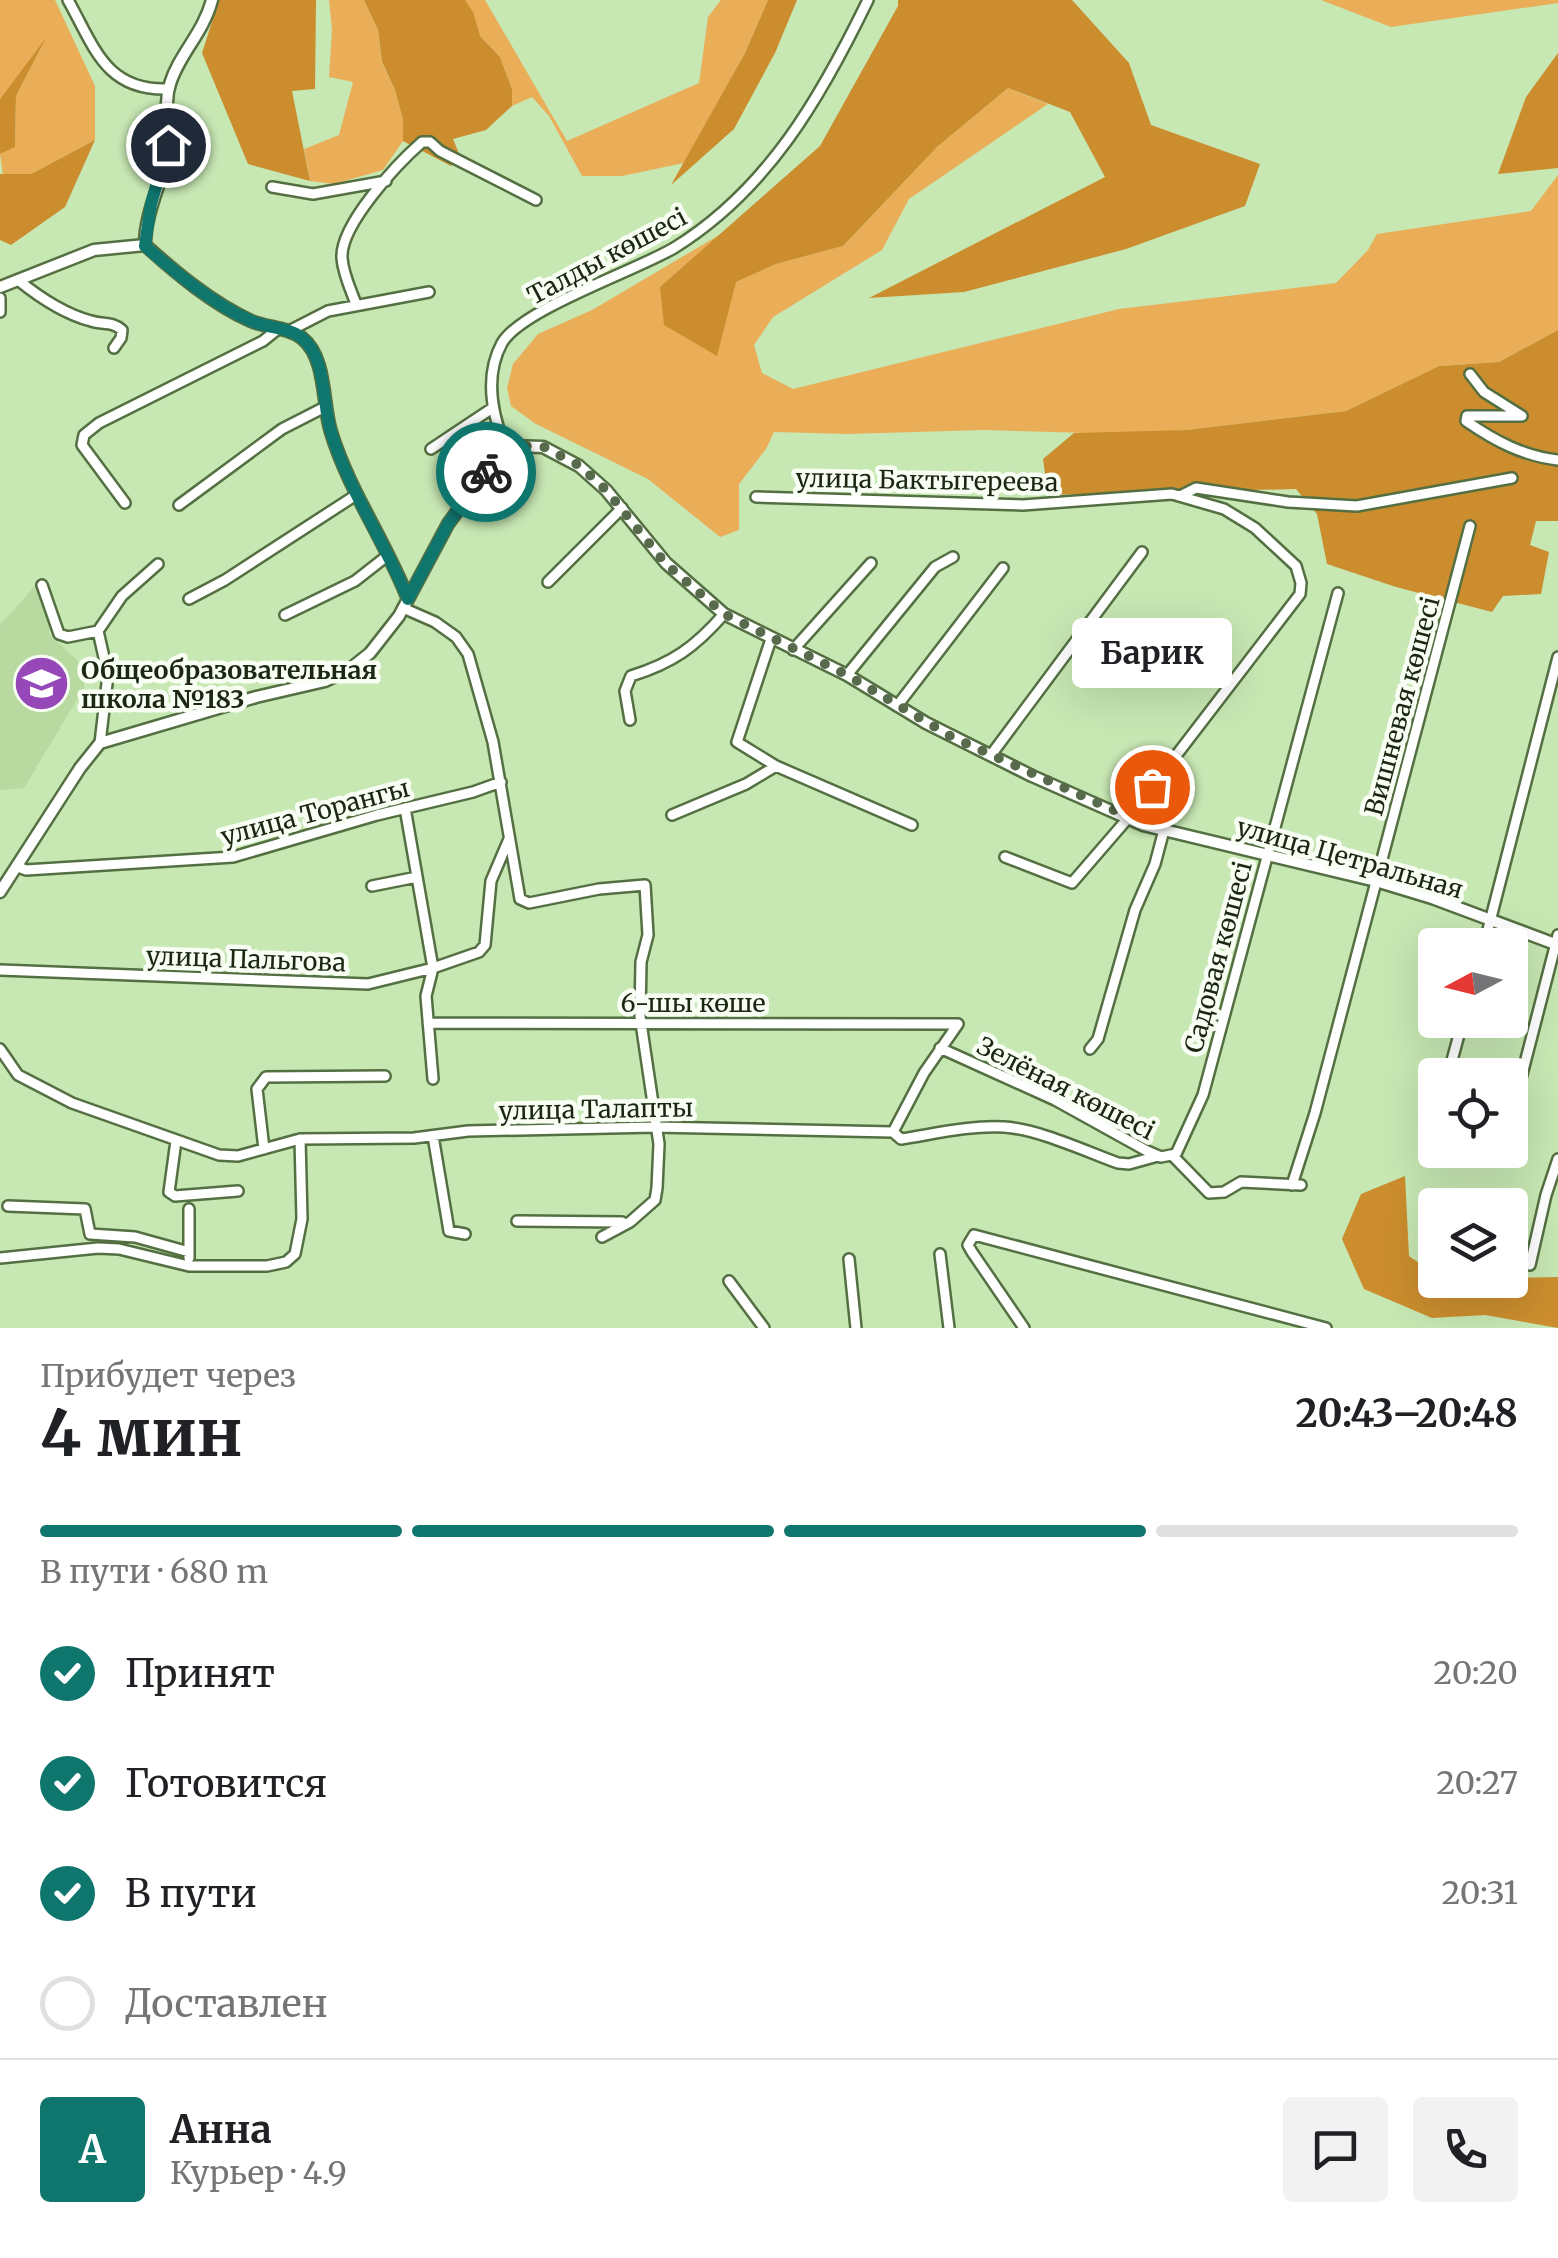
<!DOCTYPE html>
<html lang="ru">
<meta charset="utf-8">
<style>
body{margin:0;font-family:Merriweather,serif;background:#f2f2f2;color:#202124;height:100vh;display:flex;flex-direction:column;font-size:38px;white-space:nowrap}
*{box-sizing:border-box;margin:0}
p{font-size:32px;color:#757577}
.icon{flex:none;width:55px;height:55px;fill:none;stroke:currentColor;stroke-width:2;stroke-linecap:round;stroke-linejoin:round}
.map{position:relative;height:1328px;overflow:hidden}
.drawer{display:flex;flex-direction:column;background:#fff;flex:1}
.drawer>*{flex:none}
.needle{width:65px;rotate:263deg}
.tools{position:absolute;left:1418px;top:928px;display:grid;gap:20px}
.tools a{display:grid;place-items:center;width:110px;height:110px;border-radius:10px;background:#fff;box-shadow:0 10px 40px #0002;font-size:50px}
.pin{position:absolute;display:grid;place-items:center;width:85px;height:85px;color:#fff;margin:-42px;border:5px solid #fff;border-radius:50%;box-shadow:0 2px 10px #0007}
.courier{position:absolute;display:grid;place-items:center;width:100px;height:100px;margin:-50px;border:8px solid #0f766e;border-radius:50%;background:#fff;color:#222;box-shadow:0 2px 12px #0007}
.bubble{position:absolute;height:70px;border-radius:10px;background:#fff;box-shadow:0 10px 40px #0002;font-size:32px;font-weight:700;line-height:70px;text-align:center}
.headline em{font-style:normal;font-weight:700}
.headline div{display:flex;flex-direction:column-reverse}
.headline{display:flex;align-items:center;justify-content:space-between;height:170px;padding:0 40px}
h1{font-size:65px;font-weight:700;line-height:75px}
.bar{display:grid;grid-template-columns:repeat(4,1fr);gap:15px 10px;align-content:center;height:120px;padding:0 40px}
.bar i{height:12px;border-radius:8px;background:#e0e0e0}
.bar .active{background:#0f766e}
.bar p{grid-column:span 4}
.line{display:flex;align-items:center;gap:25px;padding:0 40px;border-top:2px solid #e0e0e0}
.line div{flex:1}
.round{display:grid;place-items:center;flex:none;width:105px;height:105px;border-radius:10px;background:#f2f2f2}
ol{padding:0 40px;list-style:none}
li{display:flex;align-items:center;gap:30px;height:110px}
li p{margin-inline-start:auto}
li .icon{padding:10px;border-radius:50%;background:#0f766e;color:#fff;stroke-width:4}
li:last-child{color:#757577}
li i{width:55px;height:55px;border:5px solid #e0e0e0;border-radius:50%}
.map>svg:first-child{display:block}
.built{fill:#b8daa1}
.green{fill:#eaae59}
.forest{fill:#cb8d2e}
.lines{fill:none;stroke-linecap:round;stroke-linejoin:round}
.minor-casing{stroke:#547042;stroke-width:14}
.tertiary-casing{stroke:#547042;stroke-width:15}
.minor{stroke:#fff;stroke-width:9}
.tertiary{stroke:#fff;stroke-width:10}
.done{stroke:#576a4b;stroke-width:10;stroke-dasharray:0 18}
.route{stroke:#0f766e;stroke-width:12}
.labels{text-anchor:middle;dominant-baseline:central;stroke-width:9;stroke-linejoin:round;paint-order:stroke}
.street-label{font-size:25px;fill:#1b2713;stroke:#f8fef4}
.poi-label{font-size:25px;font-weight:bold;fill:#1b2713;stroke:#f8fef4;text-anchor:start}
</style>
<div class="map">
<svg width="1558" height="1328" viewBox="0 0 1558 1328">
<rect width="100%" height="100%" fill="#c7e7b3"/>
<path class="built" d="M37,584l12,30v20l29,27 1,14 5,4v9l-60,100 -24,2v-165z"/>
<path class="green" d="M0,0h55l40,86v54l-64,34 -28,2 -3,-22 15,-8 1,-50 26,-50 -42,53z
M329,0h35l14,30 4,33 13,27 8,29v22l-20,29 -49,14 -24,-3 -6,-32 35,-14 14,-53 -24,-5 3,-47z
M465,0h20l82,141 132,-58 9,-66 13,-17h47l-23,53 -61,110 -62,13h-40l-33,-60 -17,-19 -20,9v-17l-12,-32 -20,-21z
M1321,0h237v3l-167,24z
M1008,88l40,16 -139,95 -27,51 -109,67 -19,28 8,28 31,16 326,-80 217,-26 32,-33 9,-16 154,-23 27,-36v155l-59,32 -60,4 -93,45 -159,19 -64,4 -139,-4 -137,4 -73,-2 -8,17 -27,35v46l-19,7 -72,-58 -112,-55 -25,-18 -4,-18 6,-24 25,-30 54,-24 129,-76 -61,53 76,-5 40,-18 67,-18 94,-99z"/>
<path class="forest" d="M219,0h97l-1,89 -23,2 18,90 -62,-17 -46,-111z
M364,0h101l8,12 7,24 20,21 12,32v17l-26,24 -33,9 7,17 -9,10 -48,-25v-22l-8,-29 -13,-28 -4,-32z
M768,0h29l-22,53 -41,76 -63,56 74,-132z
M898,0h174l57,63 22,62 109,39 -15,42 -119,43 -162,43 -95,6 236,-121 -35,-65 -62,-24 -71,59 -94,99 -67,18 -40,18 -19,74 -53,-31 -4,-38 160,-141 78,-140z
M46,38l-30,58 -1,51 -15,7v-55z
M1558,53v115l-60,6 28,-77z
M95,140l-30,67 -54,38 -11,-5v-66h31z
M1558,330v191h-22l-6,24 19,7 -8,42 -38,2 -11,16 -96,-25 -69,-23 -10,-50 -21,-25 -248,6 -5,-36 31,-26 113,-3 159,-19 93,-45 60,-4z
M1405,1176l4,80 26,18v6l123,-3v51l-73,-13 -53,3 -68,-29 -22,-50 19,-45z"/>
<g class="lines">
<defs>
<path id="minor" d="M68,0c26,46 37,91 100,89
M272,187l41,7 73,-13
M18,280c21,17 46,34 73,41 12,4 21,0 31,9l-1,8 -7,10
M0,298v14
M356,304c-5,-14 -13,-30 -14,-46 -2,-33 55,-94 80,-116h8l10,9 96,49
M289,331l39,-20 101,-19
M1470,374l14,18 38,24h-55l-1,5c29,20 57,35 92,39
M505,446c-13,-32 -21,-70 -3,-103 20,-34 133,-72 172,-95 94,-58 147,-151 194,-248
M431,449l60,-40
M1180,496l16,-8 92,14 69,4 155,-28
M756,497l267,8 149,-11 52,15 31,19 41,38 5,17 -1,11 -171,223 -57,66 -67,-26
M125,503l-43,-58 2,-10 15,-12 164,-82 15,-12
M179,505l103,-76 43,-22
M548,582l74,-74
M42,585l17,49 9,3 30,-6 10,44 -8,68
M189,599l36,-19 131,-85
M403,608l32,14 21,15 12,17 25,88 27,157 9,4 70,-14 46,-4 3,50 -7,27 -1,54 19,128 -2,44 -2,12 -25,22 -28,15
M285,615l70,-34 32,-25
M98,631l24,-35 36,-32
M771,639l-34,103 39,24 136,59
M793,650l78,-87
M847,675l88,-108 18,-10
M897,706l106,-138
M630,720l-5,-29 6,-15c42,-13 64,-29 93,-62
M991,755l151,-203
M405,808l28,160 46,-16 6,-7 6,-64 18,-42
M672,815l74,-31 30,-18
M18,867l8,3 207,-13 144,-42 96,-23 28,-10
M372,886l45,-9
M1484,945l74,-288
M0,970l368,14 65,-16 -7,28 7,83
M428,1023l530,1
M940,1048l115,52 92,51 14,6 15,-3 27,-59 135,-502
M0,1049l18,26 54,28 147,52 19,1 62,-17 114,-1 54,-7 187,-4 238,5
M1090,1049l8,-10 37,-129 20,-46 9,-34
M1448,1075l15,-55
M1510,1121l48,-186
M893,1132l8,7c33,-5 69,-14 103,-12 34,2 81,24 114,36l11,1 29,-8
M893,1132l31,-59 34,-49
M433,1136l16,95 16,3
M176,1141l-7,51 6,4 63,-5
M264,1149l-7,-60 9,-12 119,-1
M1173,1156l36,37 15,-1 17,-10 60,3
M1292,1185l23,-72 155,-587
M8,1206l77,3 5,25 45,3 54,15
M189,1209v49
M517,1221l105,1
M940,1254l9,74
M0,1258l98,-10 21,1 70,17h78l19,-4 9,-8 7,-35 -2,-80
M849,1259l7,69
M1530,1265l16,-70 12,-36
M729,1281l35,47
M1024,1328l-52,-76 -4,-7 6,-10 352,93"/>
<path id="tertiary" d="M145,245c0,-35 19,-65 23,-99 3,-21 -5,-41 2,-62 9,-30 33,-50 42,-84
M0,287l94,-37 51,-5c31,28 68,59 106,76 16,7 37,6 51,17 25,20 20,66 29,94 18,59 55,110 77,167
M0,892l80,-124 20,-25 156,-46 69,-16 25,-12 20,-16 29,-37 49,-92 57,-78 38,1 36,19 27,24 60,73 58,51 123,61 79,48 106,53 111,49 233,56 56,17 126,47"/>
</defs>
<use href="#minor" class="minor-casing"/>
<use href="#tertiary" class="tertiary-casing"/>
<use href="#minor" class="minor"/>
<use href="#tertiary" class="tertiary"/>
</g>
<g class="lines">
<path class="done" d="M486,472l19,-26h37l38,20 26,24 60,74 58,50 123,61 105,62 177,80 23,-30"/>
<path class="route" d="M168,145l-17,59 -6,42c31,27 68,58 106,75 16,7 37,6 51,17 25,20 20,66 29,94 18,59 54,110 77,167l40,-75 38,-52"/>
</g>
<defs>
<symbol id="school-disc" viewBox="-11 -11 22 22"><circle r="9.5" fill="#9648b9" stroke="#f8fef4"/><path d="M0-5L7-2L0 1L-7-2ZM-4 1L0 2.5L4 1V4Q0 6-4 4Z" fill="#fff"/></symbol>
</defs>
<g fill-rule="evenodd">
<use href="#school-disc" x="10" y="652" width="63" height="63"/>
</g>
<g class="labels">
<g class="street-label">
<text transform="translate(607 256) rotate(-28)">Талды көшесі</text>
<text transform="translate(927 480) rotate(1)">улица Бактыгереева</text>
<text transform="translate(1402 706) rotate(-75)">Вишневая көшесі</text>
<text transform="translate(315 812) rotate(-15)">улица Торангы</text>
<text transform="translate(1350 858) rotate(16)">улица Цетральная</text>
<text transform="translate(1218 957) rotate(-75)">Садовая көшесі</text>
<text transform="translate(246 959) rotate(2)">улица Пальгова</text>
<text x="693" y="1003">6-шы көше</text>
<text transform="translate(1066 1088) rotate(27)">Зелёная көшесі</text>
<text transform="translate(596 1109) rotate(-1)">улица Талапты</text>
</g>
<g class="poi-label">
<text x="81" y="670">Общеобразовательная<tspan x="81" dy="29">школа №183</tspan></text>
</g>
</g>
</svg>
<div class="tools">
<a><svg class="needle" viewBox="-14 -14 28 28"><path d="M0-13l5 13h-10z" fill="#e53935"/><path d="M0 13l5-13h-10z" fill="#757577"/></svg></a>
<a><svg class="icon" aria-label="locate" viewBox="0 0 24 24"><circle cx="12" cy="12" r="6"/><path d="M12 2v4M12 18v4M2 12h4M18 12h4"/></svg></a>
<a><svg class="icon" aria-label="layers" viewBox="0 0 24 24"><path d="M12 4l9 5-9 5-9-5zM3 14l9 5 9-5"/></svg></a>
</div>
<div class="pin" style="left:1152px;top:787px;background:#ea580c"><svg class="icon" aria-label="bag" viewBox="0 0 24 24"><path d="M5 8h14l-1 12H6zM9 8a3 3 0 0 1 6 0"/></svg></div>
<div class="pin" style="left:168px;top:145px;background:#1f2937"><svg class="icon" aria-label="home" viewBox="0 0 24 24"><path d="M3 11l9-7 9 7M6 9v11h12V9"/></svg></div>
<div class="courier" style="left:486px;top:472px"><svg class="icon" aria-label="bike" viewBox="0 0 24 24"><circle cx="6" cy="16" r="4"/><circle cx="18" cy="16" r="4"/><path d="M6 16l4-8h5l3 8M10 8l3 8H6M13 5h3"/></svg></div>
<div class="bubble" style="left:1072px;top:618px;width:160px">Барик</div>
</div>
<section class="drawer">
<div class="headline"><div><h1>4 мин</h1><p>Прибудет через</p></div><em>20:43–20:48</em></div>
<div class="bar"><i class="active"></i><i class="active"></i><i class="active"></i><i></i><p>В пути · 680 m</p></div>
<ol>
<li><svg class="icon" aria-label="check" viewBox="0 0 24 24"><path d="M5 12l5 5 9-10"/></svg>Принят<p>20:20</p></li>
<li><svg class="icon" aria-label="check" viewBox="0 0 24 24"><path d="M5 12l5 5 9-10"/></svg>Готовится<p>20:27</p></li>
<li><svg class="icon" aria-label="check" viewBox="0 0 24 24"><path d="M5 12l5 5 9-10"/></svg>В пути<p>20:31</p></li>
<li><i></i>Доставлен</li>
</ol>
<div class="line" style="height:180px"><b class="round" style="background:#0f766e;color:#fff">А</b><div><b>Анна</b><p>Курьер · 4.9</p></div><a class="round"><svg class="icon" aria-label="chat" viewBox="0 0 24 24"><path d="M4 5h16v11H9l-5 4z"/></svg></a><a class="round"><svg class="icon" aria-label="phone" viewBox="0 0 24 24"><path d="M5 4h4l2 5-3 2q2 4 5 5l2-3 5 2v4C11 20 4 13 5 4z"/></svg></a></div>
</section>
